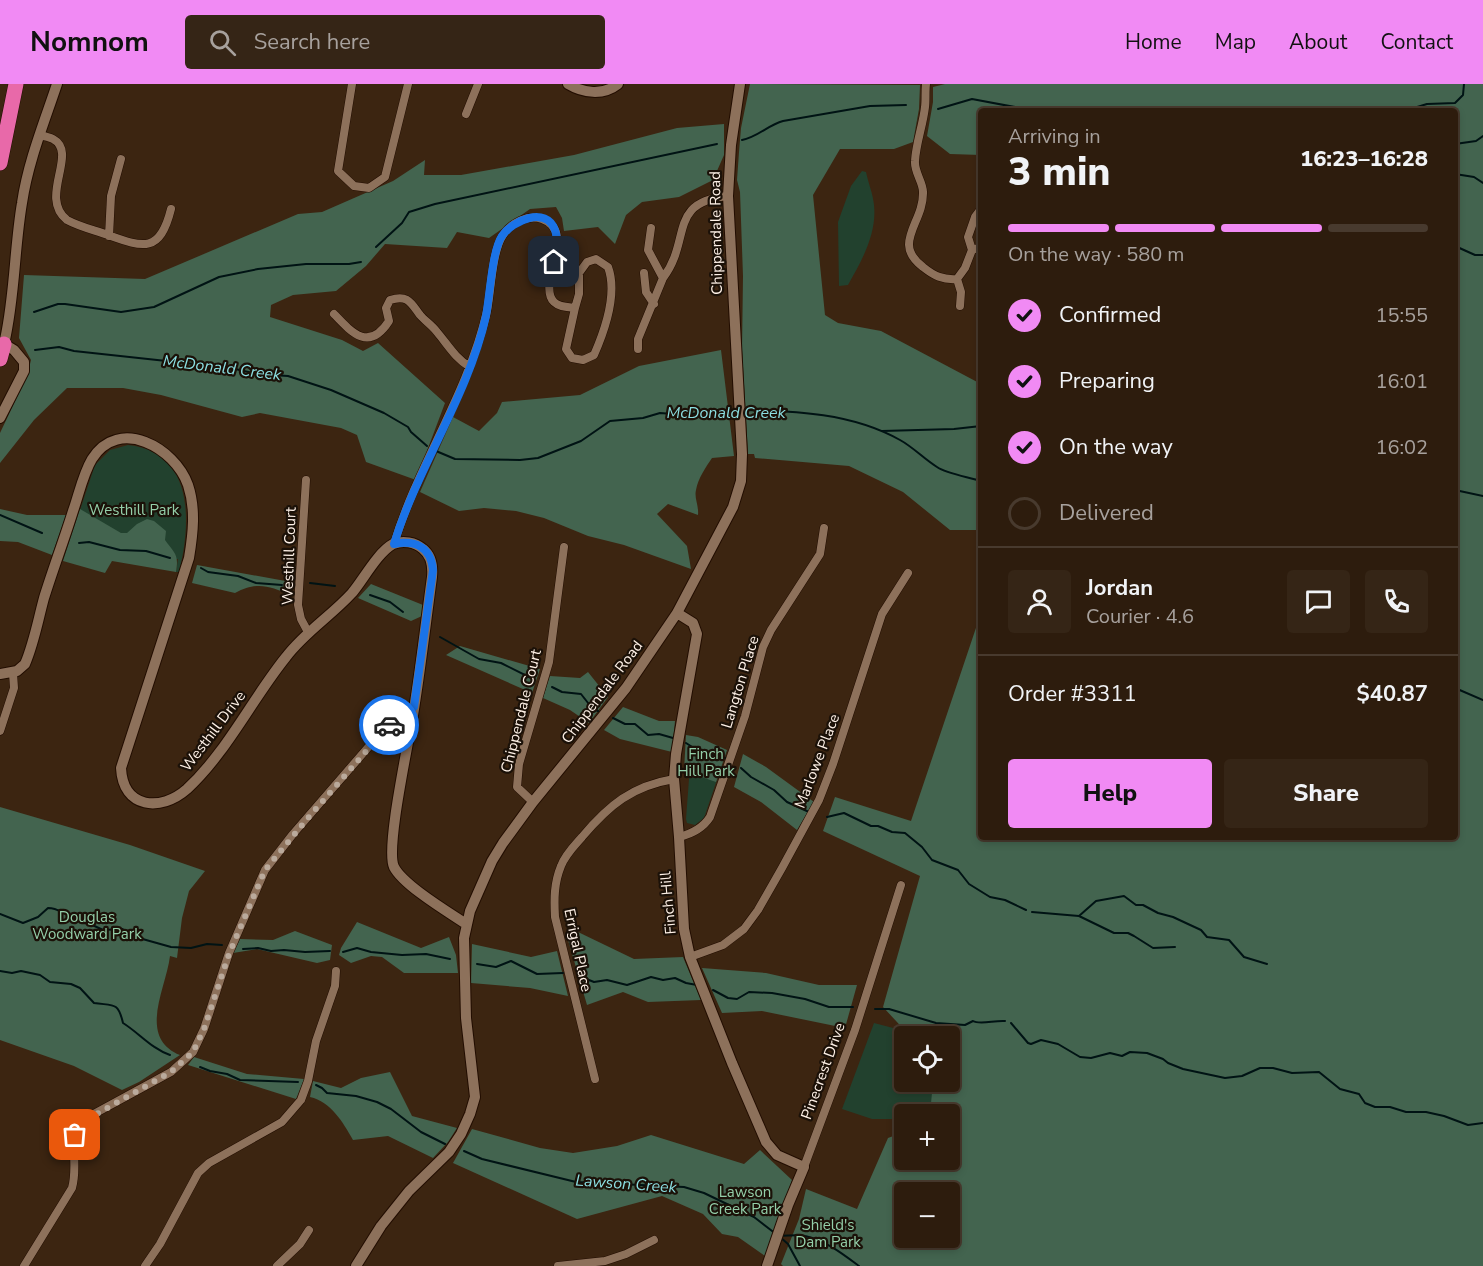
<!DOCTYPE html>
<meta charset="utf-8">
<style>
body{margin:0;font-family:"Nunito Sans",sans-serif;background:#352516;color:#f1f3f6;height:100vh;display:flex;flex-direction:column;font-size:22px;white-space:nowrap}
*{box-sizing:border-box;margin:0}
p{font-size:20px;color:#a7a19d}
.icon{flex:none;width:33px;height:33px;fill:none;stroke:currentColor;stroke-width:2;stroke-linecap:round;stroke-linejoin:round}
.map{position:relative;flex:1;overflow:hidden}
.drawer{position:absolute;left:978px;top:24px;width:480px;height:732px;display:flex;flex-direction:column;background:#2d1c0d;border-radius:6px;box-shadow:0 3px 9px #0003,0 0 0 2px #483a2e}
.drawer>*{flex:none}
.controls{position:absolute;left:894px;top:942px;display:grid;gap:12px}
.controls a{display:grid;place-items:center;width:66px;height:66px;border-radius:6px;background:#2d1c0d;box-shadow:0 3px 9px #0003,0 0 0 2px #483a2e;font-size:30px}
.pin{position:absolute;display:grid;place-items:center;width:51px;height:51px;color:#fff;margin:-26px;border-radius:12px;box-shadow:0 3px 9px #0006}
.courier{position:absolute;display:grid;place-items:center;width:60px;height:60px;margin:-30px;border:4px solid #1a73e8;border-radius:50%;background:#fff;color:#222;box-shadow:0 2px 8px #0007}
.summary em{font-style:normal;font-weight:800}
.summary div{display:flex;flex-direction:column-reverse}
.summary{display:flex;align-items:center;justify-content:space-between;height:102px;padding:0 30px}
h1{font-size:39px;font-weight:800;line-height:45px}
.bar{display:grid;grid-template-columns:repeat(4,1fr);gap:9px 6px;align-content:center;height:72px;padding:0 30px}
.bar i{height:8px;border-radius:4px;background:#483a2e}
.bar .selected{background:#f18af4}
.bar p{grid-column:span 4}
.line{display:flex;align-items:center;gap:15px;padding:0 30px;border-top:2px solid #483a2e}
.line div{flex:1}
.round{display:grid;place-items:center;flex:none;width:63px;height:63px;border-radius:6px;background:#352516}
ol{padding:0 30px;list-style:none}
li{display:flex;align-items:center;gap:18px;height:66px}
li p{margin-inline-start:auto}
li .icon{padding:6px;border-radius:50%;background:#f18af4;color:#111;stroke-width:4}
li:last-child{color:#a7a19d}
li i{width:33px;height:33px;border:3px solid #483a2e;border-radius:50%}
.cta{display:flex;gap:12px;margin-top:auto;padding:12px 30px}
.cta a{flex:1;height:69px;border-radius:6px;background:#f18af4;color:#111;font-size:24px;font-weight:800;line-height:69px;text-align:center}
.cta a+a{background:#352516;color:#f1f3f6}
header{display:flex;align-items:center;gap:36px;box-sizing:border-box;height:84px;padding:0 30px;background:#f18af4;color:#111}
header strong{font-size:28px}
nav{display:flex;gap:33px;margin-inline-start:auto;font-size:21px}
.search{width:420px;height:54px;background:#352516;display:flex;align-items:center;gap:15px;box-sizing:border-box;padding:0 21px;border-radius:6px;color:#a7a19d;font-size:22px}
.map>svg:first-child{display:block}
.green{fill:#22412e}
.forest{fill:#43644f;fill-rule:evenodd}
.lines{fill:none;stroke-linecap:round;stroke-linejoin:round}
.stream{stroke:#001314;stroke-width:2}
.minor-casing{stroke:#220d00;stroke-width:9}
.tertiary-casing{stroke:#220d00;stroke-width:12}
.motorway-casing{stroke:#220d00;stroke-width:16}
.minor{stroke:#8d715b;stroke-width:8}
.tertiary{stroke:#8d715b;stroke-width:10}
.motorway{stroke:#e869a9;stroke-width:15}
.done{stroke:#baaa9c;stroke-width:6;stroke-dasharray:0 10.8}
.route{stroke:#1a73e8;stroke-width:8}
.labels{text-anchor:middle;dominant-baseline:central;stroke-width:4.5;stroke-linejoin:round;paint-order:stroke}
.street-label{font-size:15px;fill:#fef1e7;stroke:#1b1108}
.park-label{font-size:15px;fill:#94cfa9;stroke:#1b1108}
.water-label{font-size:16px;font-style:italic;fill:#8bdee1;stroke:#1b1108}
</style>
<header>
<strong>Nomnom</strong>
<div class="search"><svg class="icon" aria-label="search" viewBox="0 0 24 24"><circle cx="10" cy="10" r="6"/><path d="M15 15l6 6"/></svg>Search here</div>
<nav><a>Home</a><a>Map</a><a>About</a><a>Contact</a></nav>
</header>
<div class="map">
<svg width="1483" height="1182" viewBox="0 0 1483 1182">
<rect width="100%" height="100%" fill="#3c2511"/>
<path class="green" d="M862,87l4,1c2,10 7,22 8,33 3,29 -12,55 -26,80l-9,1 -1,-64 13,-36z
M128,361c67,7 63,79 51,127h-3l2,-13 -115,2 32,-96 15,-15z
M692,655l35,11 -23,68 -9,7 -8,-2 -1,-4z
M874,939l50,13h-20v46h46v32h-46v5h-32l-30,-10z"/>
<path class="forest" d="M750,0l170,1 -1,24 -6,33 -19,7h-54l-27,46 12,120 13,8 43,8 100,53v146h-31l-47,-38 -54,-26 -94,-8 -1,-4h-6l-6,-105 1,-73 -3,-84 -3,-12 2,-28 2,-24z
M945,0h538v1182h-700l-2,-2 18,-45 7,-30 51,20 31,-71 16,-6v28h46v-46h-20l3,-32h17v-46h-40l-27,-29 37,-131 -97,-45 12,-34 76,24 70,-208v224h474v-726h-474v44l-31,-1 -23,-18 6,-34v-15zM904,1108h46v46h-46z
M724,40v31l-11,25 -34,17 -37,5 -16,13 -11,29 -17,-17 -34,4 -2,-13 -6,-11 -26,2 -41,29 -32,-6 -10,16 -62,-4 -19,22 -30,25 -43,4 -22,10 -1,12 72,23 21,11 15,-8 67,60 -29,77 -50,-18 -9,-27 -16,-7 -81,-15 -18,4 -81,-22 -38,-7h-56l-33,32 -34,43v-30l27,-57 4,-16 -12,-22 5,-63 121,4 153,-65 24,-2 71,-31 32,-21 -1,15h37l113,-20 103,-27z
M721,266l13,106 -22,2c-6,9 -14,20 -16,32 -2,8 3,16 2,25l-30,-11 -11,10 30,32 4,23 -67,-24 -36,-9 -44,-18 -28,-7 -32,-3 -25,3 -39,-19 33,-75 26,14 18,-18 5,-11 78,-7 59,-29z
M0,425l27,6h39l-14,40 -34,-13 -18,-1z
M80,425l41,24h6l10,-9 10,-5 7,2 12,10 -1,9c10,14 14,14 11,32l-64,-11 -7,12 -42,-12z
M197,481l94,17 1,13c-24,-9 -34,-14 -57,-2l-43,-10z
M371,500l52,21 -1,11 -11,5 -53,-23z
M460,562l80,23 -8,24 -86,-38z
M588,588l20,25 -19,26 -19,-13 -27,-12 7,-22 30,2z
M623,623l36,14h16l-3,31 -52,-13 -16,-9z
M686,651l12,2 29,13 -11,32 -32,-11z
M743,670l23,13 48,35 -17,28 -36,-28 -27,-15z
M0,723l130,38 75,26 -16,20 -7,27 -5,40 -7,-2c-4,33 -33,81 10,99l-41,27 -17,8 -48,-24 -74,-26z
M357,838l64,26 28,-11 7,18 2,18h-54l-22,-16 -11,-1 -20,7 -12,-8 2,-7z
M295,847l37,14 -2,15 -13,3 -60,-14 -24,4 7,-14 33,1z
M578,848l56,27 49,-2 18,43 -53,2 -25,-10 -36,13 -19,-65z
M472,860l59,13 26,-6 11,45 -38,-8 -59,-5z
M702,884l64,5 53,12h38l-12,43 -83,-17 -40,2z
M194,973l53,17 57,5 -8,20 -108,-34z
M390,988l22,44 45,12 -9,14 -15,16 -45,-22 -35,4c-10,-18 -22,-38 -43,-43l3,-16 28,7 20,-10z
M472,1045l68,19 33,5 44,-7 34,-11 93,29 16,-14 32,30 -27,76 -27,-19 -16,-3 -19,-20 -41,-18 -85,23 -124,-56z"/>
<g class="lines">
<path class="stream" d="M938,25l34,-10 64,12
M1404,27l23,-7 28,-1 8,-8 1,-11
M742,56c16,-3 26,-15 41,-19l87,-15 36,-1
M1455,60l21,-3 7,-5
M1455,90l19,3 9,6
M1455,162l20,9h8
M376,163l26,-24 7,-11 26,-8 282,-60
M34,228l24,-8h7l56,8 33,-5 65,-30 39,-8 48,-5h43l12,-2
M35,266l24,-3 15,4 157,17 26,6 31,2 43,14 53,23 24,14 3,5 16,14
M742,326c54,1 110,3 158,30 13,7 24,19 37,27 10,7 32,10 44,14
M882,347l72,-2 27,-3
M436,367l19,8 65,1 18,-2 43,-17 29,-20 33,-3 17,-5 26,2 30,-5h20
M1455,406l28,6
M0,431l42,18
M79,459l10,-1 31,8 26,1 24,7
M201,484l7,4 30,4 18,7 26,2
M310,499l25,3
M370,511l20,7 13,10
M440,553l39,22 22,4 30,15
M552,603l10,5 19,2 11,14 6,3
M1455,604l28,12
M613,634l12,6h10l13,11 11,-1 14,4
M686,659l14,9 26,6
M741,684l10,9 23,13 13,12 22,10
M827,733l17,-4 27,13h7l14,6 13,1 17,14 10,13 26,10 11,14 21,13 15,3 21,10
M1032,828l47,4 35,17h14l6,3 19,12 22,-1
M0,830l23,9 15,-6 10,-9c11,0 14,6 23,8 13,5 20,8 32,14l19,-1 17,9 32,9 20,1 16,-4 15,1
M1079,832l17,-15 28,-5 12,9h7l15,8 15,4 15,7 13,6 6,7 22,3 15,17 23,7
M243,865l15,-1 13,3 13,-1 21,2 25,-1
M343,868l14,-4 14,4 31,3 24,-1 24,5
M477,880l19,3 15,-6 26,13 26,-1
M0,887l12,2 9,-2 19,4 10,7 21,2 9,4 14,15c19,3 24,-2 29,20 16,10 29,26 47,32
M579,892l15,6 13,-2 20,5 24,-8 12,3 12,-2 11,5 11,2
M713,906l15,8 9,1 12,-7 23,1 33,6 24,8h24
M875,925h14l47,14 29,2 8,-4c7,4 22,-1 32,0
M1011,939l17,20 3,1 10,-4 17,4 22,13 11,1 19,-5 12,3 8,-4 17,1 16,6 5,4 15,6 42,9 17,-2 18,-8h13l19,5 27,-1 21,17 19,5 6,9 10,4h15l16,5h20l18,4 24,9 15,-2
M200,983l10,4 17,3 13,6 58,2
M316,1001l6,3 5,5 29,3 21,6 14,7 30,23 24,12
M464,1067l18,8 94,23 108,5 20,6 50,24 22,17
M780,1152c8,0 17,-2 25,0 20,4 38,18 54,30
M780,1153l8,7 12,22"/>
<defs>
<path id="minor" d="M352,0l-14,87 16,15 15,2 16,-11 23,-93
M926,0c-1,8 0,16 -1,23 -2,18 -9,36 -10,54 -1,11 8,21 8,31 1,31 -32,51 0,75 11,9 20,13 34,12l8,-11 7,-18 -4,-13 7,-20 6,-8
M466,30l12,-30
M39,51c5,1 10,2 14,4 26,14 -15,58 14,81 13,7 27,10 41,15 36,13 52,18 63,-26
M651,144l-3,22 15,28
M109,152l2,-40 10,-37
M972,166l9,-3
M644,189l2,19 8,12
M957,195l4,13 -1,14
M334,230c18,19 35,38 55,7l-3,-13 4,-8c18,-6 21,3 30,15 5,6 12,10 17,17 11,13 18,26 33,35
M638,265v-10l25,-61c29,-38 4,-76 65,-82
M306,396l-8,125 3,14 7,13
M394,460c24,-80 74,-150 93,-233 4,-20 5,-60 16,-76 8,-12 25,-21 39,-16 36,12 -6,65 12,83 5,5 14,5 21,6l4,-14v-21l8,-11 9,-3 12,8c10,27 -3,63 -14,88l-11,5 -11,-2 -6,-9 9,-41
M0,647l14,-43 -1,-15
M533,718l-16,-15 2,-23 30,-102 15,-115
M679,753c12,-3 24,-9 31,-20l35,-101 18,-69 8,-17 49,-76 4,-26
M690,873l33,-12 21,-16 14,-19 24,-42 37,-68 14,-36 49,-150 26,-41
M595,995l-40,-162c-1,-18 -1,-34 6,-51 4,-11 13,-20 21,-29 27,-32 50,-51 92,-58
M804,1083l51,-137 46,-145
M24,1182l48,-78c8,-28 -9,-53 20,-73l79,-43 22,-20 11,-23 25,-76 36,-83 28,-36 91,-105 30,-22
M145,1182l15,-22 38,-71 11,-10 73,-41 19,-22 7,-19 8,-40 19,-55 1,-15
M277,1182l23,-22 9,-14
M558,1182l47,-5 21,-7 28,-14"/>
<path id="tertiary" d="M568,0c15,9 35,12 50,0
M0,334l24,-47v-9l-10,-12 -10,-6c11,-46 10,-94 18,-141 6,-41 22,-80 35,-119
M677,529l16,10 4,11 -21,120 -2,25 5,58 5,92 6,28 42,106 34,79 11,13 27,12 -16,38 -21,61
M0,590l17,-3 8,-7c9,-21 13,-44 19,-66 9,-29 20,-58 29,-87 6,-17 10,-37 19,-52 27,-43 83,-11 96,26 8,24 5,49 1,73l-68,210c2,41 40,44 66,21 40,-37 65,-90 99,-132 19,-25 45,-41 66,-64 11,-13 26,-41 41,-49 10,-4 22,-2 30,5 9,7 10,17 9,28 -6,44 -11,88 -18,132 -4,28 -29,139 -20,158 9,18 54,45 72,57
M356,1182l25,-40 28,-35 40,-39 12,-18 9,-20 5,-17 -9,-79 -2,-80 6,-27 22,-50 11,-18 30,-41 93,-114 51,-75 56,-106 8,-26 1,-27 -14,-258 3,-51 9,-61"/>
<path id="motorway" d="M0,79l16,-79
M0,275l4,-15"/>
</defs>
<use href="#minor" class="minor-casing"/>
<use href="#tertiary" class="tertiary-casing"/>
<use href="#motorway" class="motorway-casing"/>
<use href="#minor" class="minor"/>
<use href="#tertiary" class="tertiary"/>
<use href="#motorway" class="motorway"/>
</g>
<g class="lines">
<path class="done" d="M75,1051l11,-15 85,-48 22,-20 11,-23 25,-75 36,-84 43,-52 81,-93"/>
<path class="route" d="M389,641l25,-18 19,-137c-2,-24 -19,-30 -39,-26 24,-78 74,-148 92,-228 4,-21 6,-65 16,-80 11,-16 44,-30 53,-6 4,10 0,22 -1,32"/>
</g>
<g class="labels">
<g class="street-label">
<text transform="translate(716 149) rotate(-91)">Chippendale Road</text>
<text transform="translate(289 472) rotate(-88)">Westhill Court</text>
<text transform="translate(740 598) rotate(-73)">Langton Place</text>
<text transform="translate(602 608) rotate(-53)">Chippendale Road</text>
<text transform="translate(521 627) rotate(-76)">Chippendale Court</text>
<text transform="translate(213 647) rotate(-53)">Westhill Drive</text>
<text transform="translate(817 677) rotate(-69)">Marlowe Place</text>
<text transform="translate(668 819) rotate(-95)">Finch Hill</text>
<text transform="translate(578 866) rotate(78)">Errigal Place</text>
<text transform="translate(823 987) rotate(-70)">Pinecrest Drive</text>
</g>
<g class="park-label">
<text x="134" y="426">Westhill Park</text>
<text x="706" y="670">Finch<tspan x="706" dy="17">Hill Park</tspan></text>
<text x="87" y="833">Douglas<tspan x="87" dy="17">Woodward Park</tspan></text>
<text x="745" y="1108">Lawson<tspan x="745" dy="17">Creek Park</tspan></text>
<text x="828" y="1141">Shield's<tspan x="828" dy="17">Dam Park</tspan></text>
</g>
<g class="water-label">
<text transform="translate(222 284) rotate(7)">McDonald Creek</text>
<text x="726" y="329">McDonald Creek</text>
<text transform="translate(626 1100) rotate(4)">Lawson Creek</text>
</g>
</g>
</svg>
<div class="controls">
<a><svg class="icon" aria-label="locate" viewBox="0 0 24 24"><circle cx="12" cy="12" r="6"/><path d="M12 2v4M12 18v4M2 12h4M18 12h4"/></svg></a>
<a>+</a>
<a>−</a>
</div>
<div class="pin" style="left:75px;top:1051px;background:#ea580c"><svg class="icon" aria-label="bag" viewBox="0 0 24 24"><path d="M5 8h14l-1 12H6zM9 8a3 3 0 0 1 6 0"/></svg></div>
<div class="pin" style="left:554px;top:178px;background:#1f2937"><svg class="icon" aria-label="home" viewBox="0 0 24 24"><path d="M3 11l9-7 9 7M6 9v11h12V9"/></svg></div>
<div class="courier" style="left:389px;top:641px"><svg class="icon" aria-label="car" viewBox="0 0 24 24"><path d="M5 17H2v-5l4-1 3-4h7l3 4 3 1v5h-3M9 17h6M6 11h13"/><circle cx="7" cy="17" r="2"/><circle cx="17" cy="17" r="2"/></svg></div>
<section class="drawer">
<div class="summary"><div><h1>3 min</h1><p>Arriving in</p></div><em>16:23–16:28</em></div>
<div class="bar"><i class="selected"></i><i class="selected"></i><i class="selected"></i><i></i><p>On the way · 580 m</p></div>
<ol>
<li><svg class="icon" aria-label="check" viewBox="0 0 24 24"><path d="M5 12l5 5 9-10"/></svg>Confirmed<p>15:55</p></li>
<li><svg class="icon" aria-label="check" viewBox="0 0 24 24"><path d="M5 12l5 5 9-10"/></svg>Preparing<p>16:01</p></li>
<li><svg class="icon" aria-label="check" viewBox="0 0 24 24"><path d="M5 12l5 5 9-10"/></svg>On the way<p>16:02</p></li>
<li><i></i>Delivered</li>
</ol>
<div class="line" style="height:108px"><a class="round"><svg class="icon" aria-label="person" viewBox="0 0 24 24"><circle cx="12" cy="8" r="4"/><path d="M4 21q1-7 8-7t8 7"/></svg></a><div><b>Jordan</b><p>Courier · 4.6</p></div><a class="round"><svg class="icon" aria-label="chat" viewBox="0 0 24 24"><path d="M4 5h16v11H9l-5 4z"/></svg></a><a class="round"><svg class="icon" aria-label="phone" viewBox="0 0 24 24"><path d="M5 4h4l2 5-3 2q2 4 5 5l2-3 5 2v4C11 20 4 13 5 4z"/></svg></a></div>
<div class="line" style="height:78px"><div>Order #3311</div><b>$40.87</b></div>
<div class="cta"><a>Help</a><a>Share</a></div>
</section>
</div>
